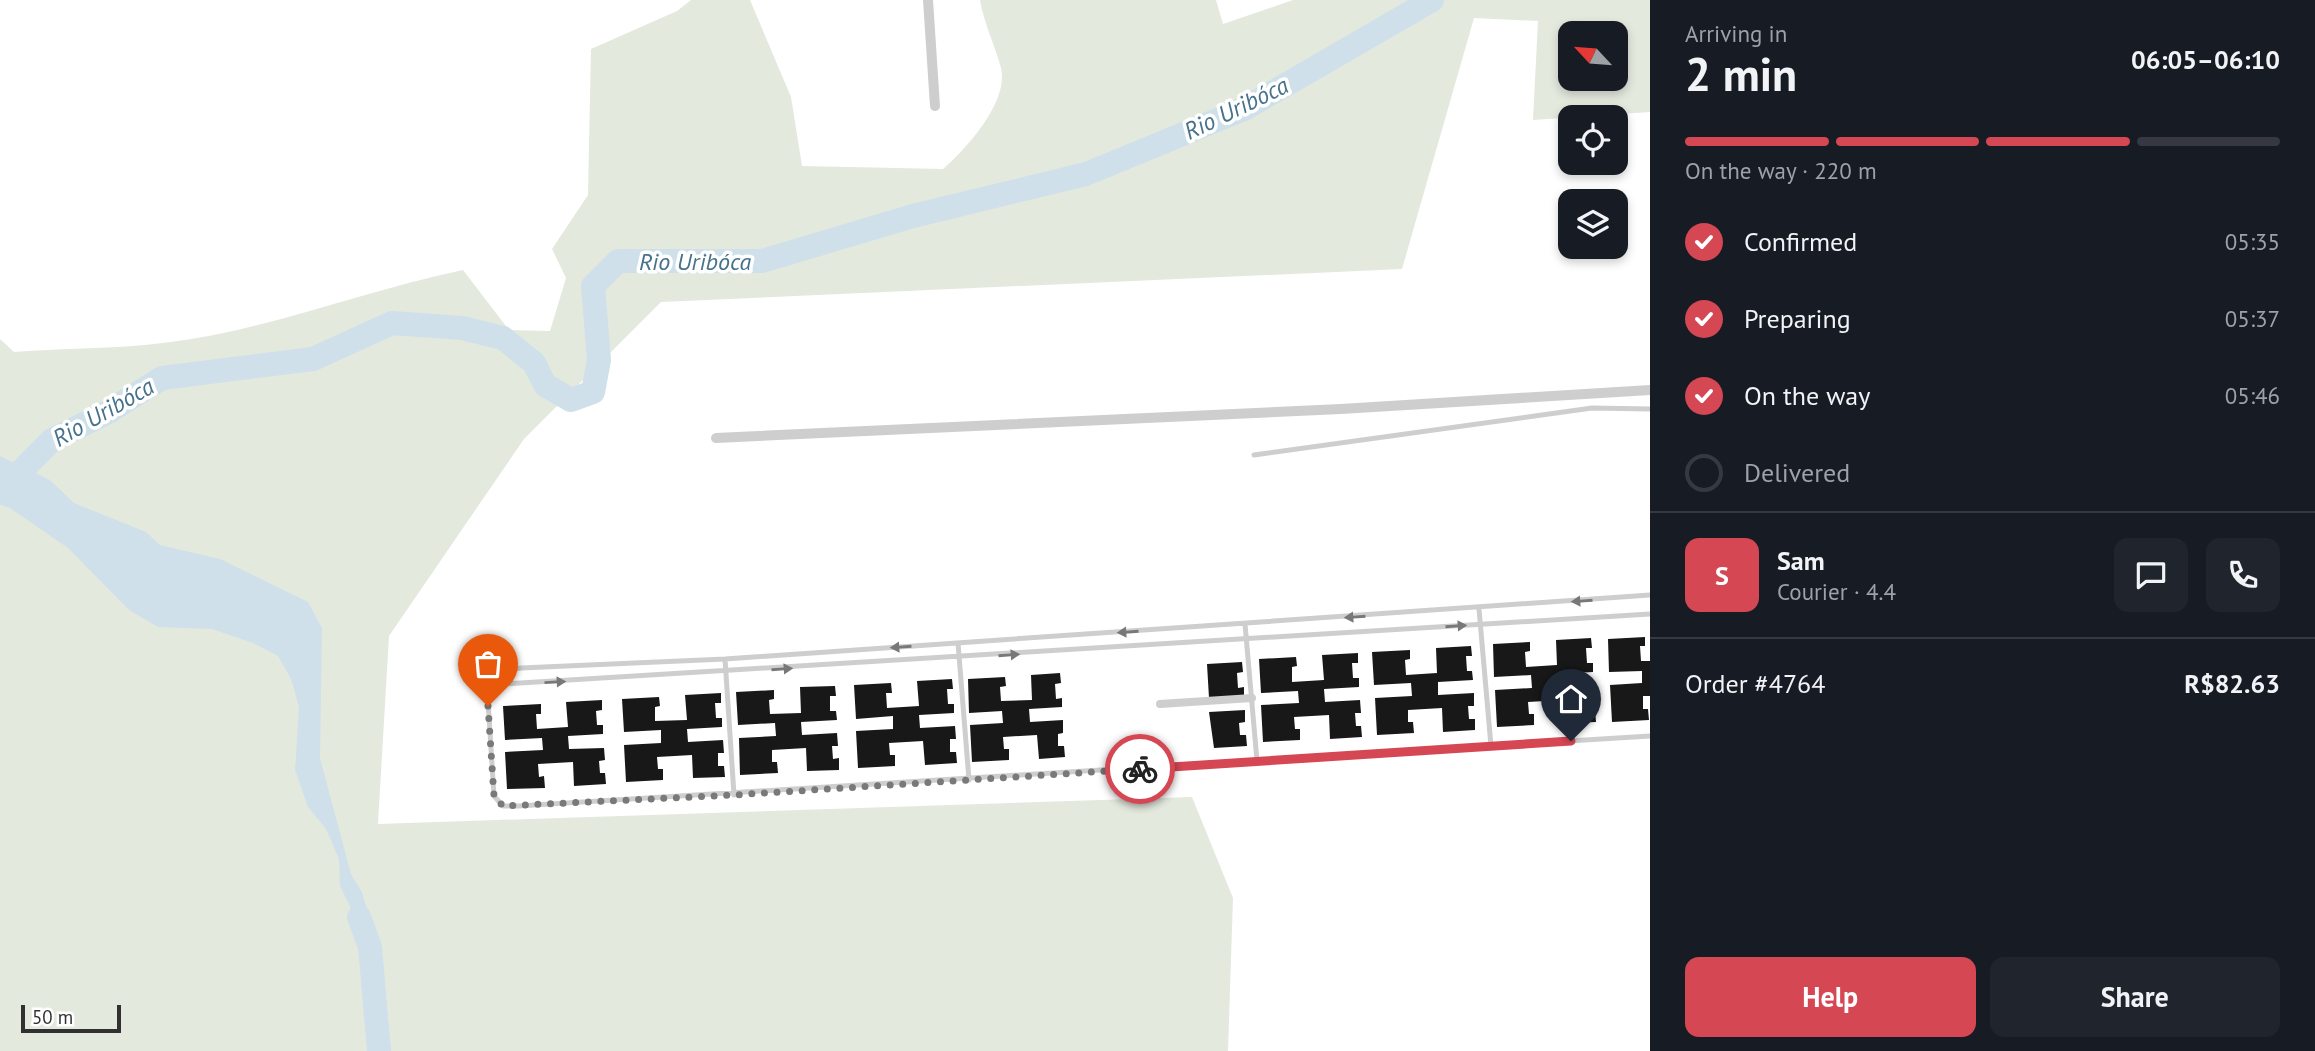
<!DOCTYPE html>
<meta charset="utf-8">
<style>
body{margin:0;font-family:"PT Sans",sans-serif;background:#20242c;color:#f1f3f6;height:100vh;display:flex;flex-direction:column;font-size:26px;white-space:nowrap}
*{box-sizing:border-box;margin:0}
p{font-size:23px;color:#9ea1a6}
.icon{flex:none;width:38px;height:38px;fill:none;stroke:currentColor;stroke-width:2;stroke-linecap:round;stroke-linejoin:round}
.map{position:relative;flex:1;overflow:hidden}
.sheet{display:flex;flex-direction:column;background:#171b24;width:665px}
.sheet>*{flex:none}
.needle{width:46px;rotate:296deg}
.fabs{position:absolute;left:1558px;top:21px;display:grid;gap:14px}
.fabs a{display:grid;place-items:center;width:70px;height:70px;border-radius:14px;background:#171b24;box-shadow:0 4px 10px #0003;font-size:35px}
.scale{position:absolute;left:21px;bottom:18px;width:100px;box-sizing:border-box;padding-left:7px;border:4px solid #313131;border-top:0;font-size:19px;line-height:24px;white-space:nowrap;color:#313131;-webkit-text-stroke:5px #fff;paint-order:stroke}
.pin{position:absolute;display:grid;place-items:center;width:60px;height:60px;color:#fff;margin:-72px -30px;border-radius:50% 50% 50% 0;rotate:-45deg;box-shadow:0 0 7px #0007}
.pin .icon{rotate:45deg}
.courier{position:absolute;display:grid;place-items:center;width:70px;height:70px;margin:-35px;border:5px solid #d44753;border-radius:50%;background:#fff;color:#222;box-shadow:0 2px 9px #0007}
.summary em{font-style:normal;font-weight:700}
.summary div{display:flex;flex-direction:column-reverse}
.summary{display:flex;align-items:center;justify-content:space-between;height:119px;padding:0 35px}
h1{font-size:46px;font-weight:700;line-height:52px}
.bar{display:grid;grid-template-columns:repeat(4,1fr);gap:10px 7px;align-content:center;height:84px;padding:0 35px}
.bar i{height:9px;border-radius:5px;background:#363941}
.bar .current{background:#d44753}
.bar p{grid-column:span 4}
.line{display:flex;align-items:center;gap:18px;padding:0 35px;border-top:2px solid #363941}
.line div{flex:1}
.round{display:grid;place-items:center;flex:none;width:74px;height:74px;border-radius:14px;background:#20242c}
ol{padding:0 35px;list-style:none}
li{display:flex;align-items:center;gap:21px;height:77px}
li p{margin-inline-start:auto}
li .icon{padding:7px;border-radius:50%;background:#d44753;color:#fff;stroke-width:4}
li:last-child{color:#9ea1a6}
li i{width:38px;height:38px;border:4px solid #363941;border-radius:50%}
.action{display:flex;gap:14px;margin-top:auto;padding:14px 35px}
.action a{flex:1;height:80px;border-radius:14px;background:#d44753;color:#fff;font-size:28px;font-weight:700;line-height:80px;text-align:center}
.action a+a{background:#20242c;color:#f1f3f6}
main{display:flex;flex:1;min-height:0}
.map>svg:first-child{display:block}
.green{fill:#e4e9de;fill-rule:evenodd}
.water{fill:#cfe0ea}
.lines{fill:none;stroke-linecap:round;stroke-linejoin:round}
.river{stroke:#cfe0ea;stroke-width:24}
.building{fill:#181818}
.service{stroke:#cecece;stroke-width:5}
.pedestrian{stroke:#cecece;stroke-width:8}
.minor{stroke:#cecece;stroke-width:10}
.oneway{fill:#787878}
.done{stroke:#797979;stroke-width:7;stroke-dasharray:0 12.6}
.route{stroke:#d44753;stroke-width:9}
.labels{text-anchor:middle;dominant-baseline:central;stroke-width:7;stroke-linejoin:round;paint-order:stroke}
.water-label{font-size:24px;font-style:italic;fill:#46728c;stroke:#fff}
</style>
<main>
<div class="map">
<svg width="1650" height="1051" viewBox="0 0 1650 1051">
<rect width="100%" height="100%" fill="#fff"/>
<path class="green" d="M691,0h59l41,97 11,69 141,3c23,-20 66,-67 58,-101 -6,-23 -17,-44 -21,-68h236l7,24 70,-24h357v112l-117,8 5,-99 -64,-3 -72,251 -741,33 -137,137 -135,197 -11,188 814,-27 41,101 -5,153h-1228v-712l14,13c49,-4 100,-3 149,-9 103,-12 199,-52 300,-73l46,60 41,1 16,-53 -14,-29 36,-54 3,-146 86,-38zM1570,33h45v46h-45z"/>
<path class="water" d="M0,456l50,24 24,23 72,29 14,13 60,14 88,43 14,26 -2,130 31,116 11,18 6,21 2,34 -30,-61 -1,-27 -13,-30 -18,-22 -13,-37 4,-63 -8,-28 -13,-23 -25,-13 -41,-14 -54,-2 -29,-17 -61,-62 -58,-40 -10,-3z"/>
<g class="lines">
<path class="river" d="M9,483l43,-43 56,-28 54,-34 151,-19 79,-36 70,5 41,10 31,25 11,22 26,15 22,-8 6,-32 -6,-74 25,-25h144l151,-45 173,-42 158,-65 188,-109
M359,917l11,30 9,104"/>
</g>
<path class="building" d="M1645,637v9h-5l1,15h9v35h-7v13h5l1,11 -37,2 -2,-37 32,-2v-12l-33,1 -1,-33z
M1591,638l1,10h-6l1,15h6v9l-35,2v13l36,-2v13h-5v13h6l1,11 -33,1 -1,-23 -34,2 1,12h5v11l-37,2 -2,-37 37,-2 -1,-13 -37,2 -1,-33 37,-2v9l-5,1 1,15 31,-2 -1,-25z
M1471,646l1,10h-6l1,15h5l1,9 -35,2v13l36,-2v13h-6l1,13h6v11l-32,2 -1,-24 -34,2v12h5l1,11 -37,2 -2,-37 37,-2 -1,-13 -37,2 -2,-33 38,-2v9l-5,1 1,15 31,-2 -1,-25z
M1358,653v10h-6l1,15h6v9l-35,2 1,13 35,-2 1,13h-6l1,13h5l1,11 -32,2 -1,-24 -35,2 1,12h5v11l-37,2 -2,-37 38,-2 -1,-12 -37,2 -2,-34 37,-2 1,9 -5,1v15l32,-2 -2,-25z
M1242,662l1,10 -6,1 1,15 6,-1v9l-35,2 -2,-34z
M1060,673l1,10 -6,1 1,15 6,-1v9l-33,2 1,13 33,-2v13l-5,1v12h6l1,11 -26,2 -2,-24 -34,2 1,12h5v11l-37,2 -2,-37 33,-2 -1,-12 -33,2 -1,-34 37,-2 1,9 -6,1 1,14 31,-1 -1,-25z
M952,679l1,10h-6l1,15h6v9l-35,2 1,13 35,-2 1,13h-6v13h6l1,11 -32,2 -2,-24 -34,2 1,12h5v11l-37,2 -2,-37 37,-2v-13l-37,3 -2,-34 37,-2 1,10h-6l1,15 32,-2 -2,-25z
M835,686l1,10h-6v15h6l1,9 -36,2 1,13 35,-2 1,13h-6l1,13 6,-1v12l-32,1 -1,-23 -34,2v12h5l1,11 -38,2 -1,-37 37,-2 -1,-13 -37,2 -2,-33 38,-2v9l-5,1 1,14 31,-1 -1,-26z
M721,693v10h-6l1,15h6v9l-35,2 1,13 35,-2 1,13h-6v13h6l1,11 -32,1 -1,-23 -35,2 1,12h5v11l-37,2 -2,-37 37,-2v-13l-37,2 -2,-33 37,-2 1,9 -5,1v14l32,-1 -2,-25z
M602,700v10l-6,1 1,14h6v9l-35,2 1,13 35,-1 1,12 -6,1 1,12h5l1,11 -32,2 -1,-24 -35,2 1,13 5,-1 1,12 -38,1 -2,-37 38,-2 -1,-12 -37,2 -2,-34 38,-2v10h-5l1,15 31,-2 -2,-25z
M1245,710v12l-6,1 1,12h6l1,11 -33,2 -5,-36z"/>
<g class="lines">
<path class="service" d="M1254,455l338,-47 58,1
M1650,595l-925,64 -204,9 -25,4 -9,13 7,111 9,10h15l1132,-70
M1479,609l12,137
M1245,624l12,137
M958,643l11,137
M725,659l9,136
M487,685l1163,-71"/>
<path class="pedestrian" d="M1160,704l92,-6"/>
<path class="minor" d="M928,0l7,106
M716,438l625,-29 309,-19"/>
</g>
<defs><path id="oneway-solid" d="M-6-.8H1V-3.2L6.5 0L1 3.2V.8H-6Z" transform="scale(1.75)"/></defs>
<g class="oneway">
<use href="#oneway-solid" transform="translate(1582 601) rotate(176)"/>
<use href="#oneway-solid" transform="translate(1355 617) rotate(176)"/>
<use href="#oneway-solid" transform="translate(1456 626) rotate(-4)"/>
<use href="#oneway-solid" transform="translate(1128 632) rotate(176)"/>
<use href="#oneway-solid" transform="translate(901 647) rotate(176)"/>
<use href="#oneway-solid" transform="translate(1009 655) rotate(-4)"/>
<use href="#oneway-solid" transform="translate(782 669) rotate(-4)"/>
<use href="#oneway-solid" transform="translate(555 682) rotate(-3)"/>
</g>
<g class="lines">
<path class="done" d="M488,706l6,90 9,10 231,-11 406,-26"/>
<path class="route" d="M1140,769l431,-28"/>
</g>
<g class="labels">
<g class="water-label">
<text transform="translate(1236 108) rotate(-26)">Rio Uribóca</text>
<text x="695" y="261">Rio Uribóca</text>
<text transform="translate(103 412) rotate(-30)">Rio Uribóca</text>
</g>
</g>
</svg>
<div class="fabs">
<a><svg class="needle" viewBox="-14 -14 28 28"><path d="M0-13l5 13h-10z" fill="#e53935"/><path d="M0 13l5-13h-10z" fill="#9ea1a6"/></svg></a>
<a><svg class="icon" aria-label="locate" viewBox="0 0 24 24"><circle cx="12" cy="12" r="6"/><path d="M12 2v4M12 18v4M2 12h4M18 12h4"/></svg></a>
<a><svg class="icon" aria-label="layers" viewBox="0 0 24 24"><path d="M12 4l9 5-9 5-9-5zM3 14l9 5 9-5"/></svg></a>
</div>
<div class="scale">50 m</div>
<div class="pin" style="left:488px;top:706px;background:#ea580c"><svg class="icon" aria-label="bag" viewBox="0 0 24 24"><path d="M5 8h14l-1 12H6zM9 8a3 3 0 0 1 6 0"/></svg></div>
<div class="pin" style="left:1571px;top:741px;background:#1f2937"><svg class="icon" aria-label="home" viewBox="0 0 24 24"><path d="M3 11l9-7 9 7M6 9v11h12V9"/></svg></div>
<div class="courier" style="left:1140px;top:769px"><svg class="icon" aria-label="bike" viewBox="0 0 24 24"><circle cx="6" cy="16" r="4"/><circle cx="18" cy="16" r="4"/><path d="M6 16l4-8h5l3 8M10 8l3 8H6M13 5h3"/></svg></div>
</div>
<section class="sheet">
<div class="summary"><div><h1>2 min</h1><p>Arriving in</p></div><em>06:05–06:10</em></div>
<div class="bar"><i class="current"></i><i class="current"></i><i class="current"></i><i></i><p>On the way · 220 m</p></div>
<ol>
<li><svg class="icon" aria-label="check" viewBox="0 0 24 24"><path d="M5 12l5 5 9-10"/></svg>Confirmed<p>05:35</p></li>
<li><svg class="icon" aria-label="check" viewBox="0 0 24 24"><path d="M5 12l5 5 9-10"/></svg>Preparing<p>05:37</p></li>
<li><svg class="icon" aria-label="check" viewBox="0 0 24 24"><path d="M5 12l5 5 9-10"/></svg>On the way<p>05:46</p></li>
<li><i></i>Delivered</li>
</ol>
<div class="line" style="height:126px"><b class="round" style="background:#d44753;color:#fff">S</b><div><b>Sam</b><p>Courier · 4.4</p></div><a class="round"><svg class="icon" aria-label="chat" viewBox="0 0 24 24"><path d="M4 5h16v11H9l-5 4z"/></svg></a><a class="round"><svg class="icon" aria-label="phone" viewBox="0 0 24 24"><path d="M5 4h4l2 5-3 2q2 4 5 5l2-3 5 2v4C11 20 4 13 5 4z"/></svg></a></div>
<div class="line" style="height:91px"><div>Order #4764</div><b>R$82.63</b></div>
<div class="action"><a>Help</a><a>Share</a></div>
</section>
</main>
